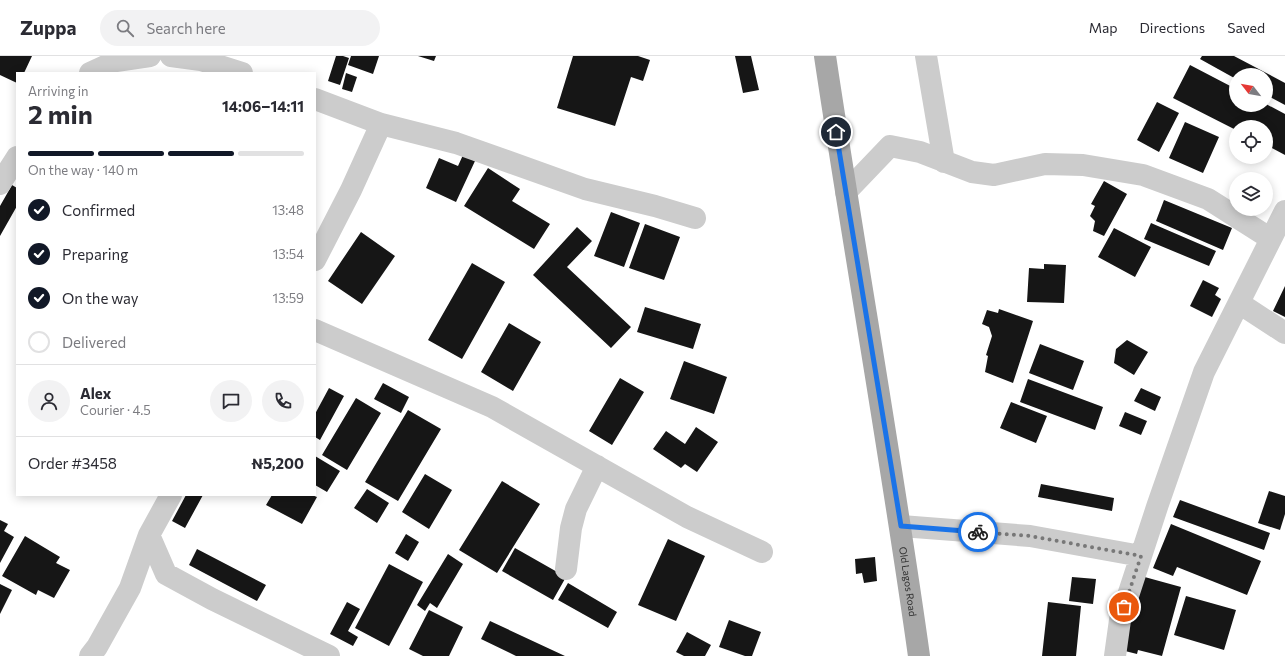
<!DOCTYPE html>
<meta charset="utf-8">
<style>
body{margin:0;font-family:Commissioner,sans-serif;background:#f2f2f3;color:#2b2b33;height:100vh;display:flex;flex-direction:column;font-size:15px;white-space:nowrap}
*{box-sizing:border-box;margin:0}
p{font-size:13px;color:#7c7c81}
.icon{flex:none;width:22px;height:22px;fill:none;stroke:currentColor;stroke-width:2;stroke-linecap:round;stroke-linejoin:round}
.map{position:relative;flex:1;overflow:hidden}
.drawer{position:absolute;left:16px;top:16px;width:300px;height:424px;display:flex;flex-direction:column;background:#fff;border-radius:0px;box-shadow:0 2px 10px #0003}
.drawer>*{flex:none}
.needle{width:26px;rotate:301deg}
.fabs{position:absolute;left:1229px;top:12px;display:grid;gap:8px}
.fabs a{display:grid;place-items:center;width:44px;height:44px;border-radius:50%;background:#fff;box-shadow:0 2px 10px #0003;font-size:20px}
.pin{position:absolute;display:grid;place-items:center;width:34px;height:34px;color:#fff;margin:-17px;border:2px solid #fff;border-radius:50%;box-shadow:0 1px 4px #0007}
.courier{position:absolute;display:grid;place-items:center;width:40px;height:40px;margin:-20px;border:3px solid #1a73e8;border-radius:50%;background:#fff;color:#222;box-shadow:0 1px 5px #0007}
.headline em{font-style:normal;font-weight:700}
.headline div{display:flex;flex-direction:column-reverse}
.headline{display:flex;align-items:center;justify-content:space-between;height:68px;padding:0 12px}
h1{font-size:26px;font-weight:700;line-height:30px}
.bar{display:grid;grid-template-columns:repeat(4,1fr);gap:6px 4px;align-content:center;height:48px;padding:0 12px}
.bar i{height:5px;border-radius:3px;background:#e1e1e2}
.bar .on{background:#111827}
.bar p{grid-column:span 4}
.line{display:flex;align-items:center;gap:10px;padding:0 12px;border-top:1px solid #e1e1e2}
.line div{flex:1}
.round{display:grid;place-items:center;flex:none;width:42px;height:42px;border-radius:21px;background:#f2f2f3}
ol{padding:0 12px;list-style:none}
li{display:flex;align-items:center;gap:12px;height:44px}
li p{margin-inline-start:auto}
li .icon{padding:4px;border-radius:50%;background:#111827;color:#fff;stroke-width:4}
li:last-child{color:#7c7c81}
li i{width:22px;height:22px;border:2px solid #e1e1e2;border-radius:50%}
header{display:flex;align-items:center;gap:24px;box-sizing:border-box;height:56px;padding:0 20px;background:#fff;border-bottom:1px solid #e1e1e2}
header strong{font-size:19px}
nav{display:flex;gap:22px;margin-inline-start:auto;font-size:14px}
.search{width:280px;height:36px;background:#f2f2f3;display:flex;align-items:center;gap:10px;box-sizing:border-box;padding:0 14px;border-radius:22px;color:#7c7c81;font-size:15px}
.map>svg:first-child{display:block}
.building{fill:#161616}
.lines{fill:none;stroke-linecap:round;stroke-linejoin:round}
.minor{stroke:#ccc;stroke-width:22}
.major{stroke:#a7a7a7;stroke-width:22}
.done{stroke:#787878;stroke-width:4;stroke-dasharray:0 7.2}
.route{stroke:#1a73e8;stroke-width:5}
.labels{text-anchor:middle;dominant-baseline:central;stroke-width:4;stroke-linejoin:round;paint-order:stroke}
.street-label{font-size:10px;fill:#2f2f2f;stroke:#fff}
</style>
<header>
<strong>Zuppa</strong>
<div class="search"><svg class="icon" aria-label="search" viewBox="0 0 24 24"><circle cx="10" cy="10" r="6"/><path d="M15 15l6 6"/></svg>Search here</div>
<nav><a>Map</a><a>Directions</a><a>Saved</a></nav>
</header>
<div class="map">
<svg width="1285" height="600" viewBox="0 0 1285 600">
<rect width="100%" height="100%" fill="#fff"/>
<path class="building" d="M0,0h32l-8,17h-7v10l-17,-8z
M336,0h7l6,2 -9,27 -12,-4z
M351,0h28l-6,18 -25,-9z
M418,0h18l-2,5z
M573,0h65l12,4 -7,21 -12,-4 -16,49 -58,-18z
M735,0h16l8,34 -16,3z
M1202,0h32l51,27v22l-19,-10v-20h-30v4l-36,-20z
M1190,9l46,24v16h30v-1l19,10v41l-19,-10v-18h-30v3l-63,-32z
M346,17l11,4 -5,15 -10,-3z
M1157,46l22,11 -20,39 -22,-12z
M1185,66l34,15 -16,36 -34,-15z
M463,99l12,6 -19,41 -30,-14 13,-30 19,8z
M488,112l32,21 -8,12 38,23 -16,25 -70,-43z
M1104,125l23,13 -23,42 -11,-5 2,-10 -5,-5 5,-10 -4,-2z
M12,129l5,3v18l-17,30v-30z
M1164,144l68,28 -9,22 -67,-29z
M611,156l29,11 -16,44 -30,-11z
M1151,167l65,28 -7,15 -65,-27z
M645,168l35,13 -16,43 -35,-12z
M577,171l15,14 -25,26 64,60 -20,21 -78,-73z
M1114,172l37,19 -16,30 -37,-20z
M361,176l34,24 -33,48 -34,-23z
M472,207l33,19 -43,77 -34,-19z
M1044,208l22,1 -2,38 -37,-1 2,-34 15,1z
M1203,224l16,8 -4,7 6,4 -9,18 -22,-11z
M1285,230v31l-12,-6z
M645,251l56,17 -8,25 -56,-17z
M999,253l34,12 -20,62 -28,-11 3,-16 -2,-1 6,-19 -3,-9 -7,-3 5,-14 11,3z
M509,267l32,19 -28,49 -32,-19z
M1127,284l21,12 -14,23 -20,-12 2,-14z
M1040,288l44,17 -11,29 -44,-17z
M684,305l43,16 -13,37 -44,-15z
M620,322l24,14 -32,53 -23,-14z
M1028,323l75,28 -8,23 -75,-28z
M383,327l26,14 -8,16 -27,-14z
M329,332l15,8 -24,44 -5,-3v-23z
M1141,332l20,9 -6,14 -21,-10z
M356,342l25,15 -34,57 -25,-15z
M1011,346l36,14 -11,27 -36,-15z
M408,354l33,19 -43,72 -33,-19z
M1125,356l22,9 -6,14 -22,-9z
M696,371l22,15 -21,30 -12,-8 -4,4 -28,-19 13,-18 19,13z
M315,400l25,15 -13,21 -12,-7z
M425,418l27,16 -23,39 -27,-17z
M502,425l38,23 -43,69 -38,-23z
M1041,428l73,14 -2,13 -74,-14z
M367,433l22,14 -12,20 -23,-15z
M1269,435l16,5v18l-5,16 -22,-7z
M186,439h17l-18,33 -13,-7z
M272,439h40l5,2 -15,27 -36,-19z
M1180,444l90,33 -6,17 -91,-33z
M0,464l8,4 -4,7 10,6 -14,26z
M1171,468l90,37 -14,34 -70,-28 -4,9 -20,-8z
M406,478l13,8 -11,19 -13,-8z
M25,480l35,21 -4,6 14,7 -16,28 -16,-8 -2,5 -34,-19z
M668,483l37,17 -29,65 -38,-16z
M515,492l51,29 -13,23 -51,-29z
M197,493l69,36 -9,16 -68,-36z
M448,498l15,10 -26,44 -7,-5 -5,8 -8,-6z
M875,501l2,24 -13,2 -2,-10 -6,1 -1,-15z
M389,508l34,18 -34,64 -34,-18z
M1141,520l40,11 -19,69 -24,-6 -1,4 -16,-4z
M1072,521l24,2 -3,25 -24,-3z
M568,527l49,29 -9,16 -50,-28z
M0,528l12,6 -12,24z
M1186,540l50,14 -12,40 -50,-15z
M347,546l13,7 -12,22 10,6 -5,9 -23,-12z
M1048,546l33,4 -5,50h-34z
M429,554l34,17 -14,29h-26l-14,-7z
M729,564l32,12 -9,24h-7l-26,-9z
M490,565l75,35h-49l-35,-17z
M687,576l24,13 -6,11h-21l-8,-4z"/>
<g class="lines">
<path class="minor" d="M171,0l30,4 41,13
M926,0l18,106
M90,17l26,-12 34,-5
M315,43l66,25 75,19 129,46 70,17 40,12
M0,128l17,-27
M846,136l44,-46 30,6 52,20 22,3 51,-11 38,1 60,10 65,24 63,40
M315,204l36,-70 30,-66
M1239,247l46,30
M315,274l177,77 195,110 75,35
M901,470l129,10 111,20
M149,479l17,39 46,25 117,57
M566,513l5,-41 5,-19 21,-43
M90,600l7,-9 33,-59 19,-53 22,-40
M1115,600l5,-36 37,-113 47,-135 81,-161"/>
<path class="major" id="s1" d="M825,0c30,200 66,400 94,600"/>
</g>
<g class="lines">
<path class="done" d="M978,476l52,4 111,20 -17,51"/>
<path class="route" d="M836,76l65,394 77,6"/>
</g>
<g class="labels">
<g class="street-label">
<text stroke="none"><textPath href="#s1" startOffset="532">Old Lagos Road</textPath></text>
</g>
</g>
</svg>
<div class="fabs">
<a><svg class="needle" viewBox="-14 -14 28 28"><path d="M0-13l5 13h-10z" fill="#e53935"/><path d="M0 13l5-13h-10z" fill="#7c7c81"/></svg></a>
<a><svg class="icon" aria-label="locate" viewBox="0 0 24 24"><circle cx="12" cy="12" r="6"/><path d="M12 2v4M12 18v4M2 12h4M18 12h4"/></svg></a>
<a><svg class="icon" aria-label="layers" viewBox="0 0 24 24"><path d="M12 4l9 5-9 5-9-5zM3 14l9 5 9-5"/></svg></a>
</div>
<div class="pin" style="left:1124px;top:551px;background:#ea580c"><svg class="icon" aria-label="bag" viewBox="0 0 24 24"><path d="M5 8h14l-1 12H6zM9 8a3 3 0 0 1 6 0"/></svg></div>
<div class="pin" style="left:836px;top:76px;background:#1f2937"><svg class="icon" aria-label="home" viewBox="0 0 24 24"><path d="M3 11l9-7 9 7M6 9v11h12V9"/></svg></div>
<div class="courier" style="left:978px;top:476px"><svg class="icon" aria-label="bike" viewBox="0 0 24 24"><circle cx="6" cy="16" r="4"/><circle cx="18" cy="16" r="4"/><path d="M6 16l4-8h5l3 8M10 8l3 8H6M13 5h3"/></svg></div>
<section class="drawer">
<div class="headline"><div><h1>2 min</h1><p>Arriving in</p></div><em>14:06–14:11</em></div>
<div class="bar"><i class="on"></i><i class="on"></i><i class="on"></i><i></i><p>On the way · 140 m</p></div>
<ol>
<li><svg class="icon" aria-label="check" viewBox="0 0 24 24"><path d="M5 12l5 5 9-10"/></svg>Confirmed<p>13:48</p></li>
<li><svg class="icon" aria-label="check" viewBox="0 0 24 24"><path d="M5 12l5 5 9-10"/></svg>Preparing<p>13:54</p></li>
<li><svg class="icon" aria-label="check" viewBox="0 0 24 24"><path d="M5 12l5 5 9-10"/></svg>On the way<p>13:59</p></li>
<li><i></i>Delivered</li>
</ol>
<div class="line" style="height:72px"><a class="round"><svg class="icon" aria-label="person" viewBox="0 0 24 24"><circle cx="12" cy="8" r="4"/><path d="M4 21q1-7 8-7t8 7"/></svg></a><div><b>Alex</b><p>Courier · 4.5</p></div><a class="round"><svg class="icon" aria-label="chat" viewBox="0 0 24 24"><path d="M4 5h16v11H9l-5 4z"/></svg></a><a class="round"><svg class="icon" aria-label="phone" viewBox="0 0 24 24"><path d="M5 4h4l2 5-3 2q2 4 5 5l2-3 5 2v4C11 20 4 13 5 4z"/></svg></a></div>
<div class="line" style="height:52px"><div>Order #3458</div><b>₦5,200</b></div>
</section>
</div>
